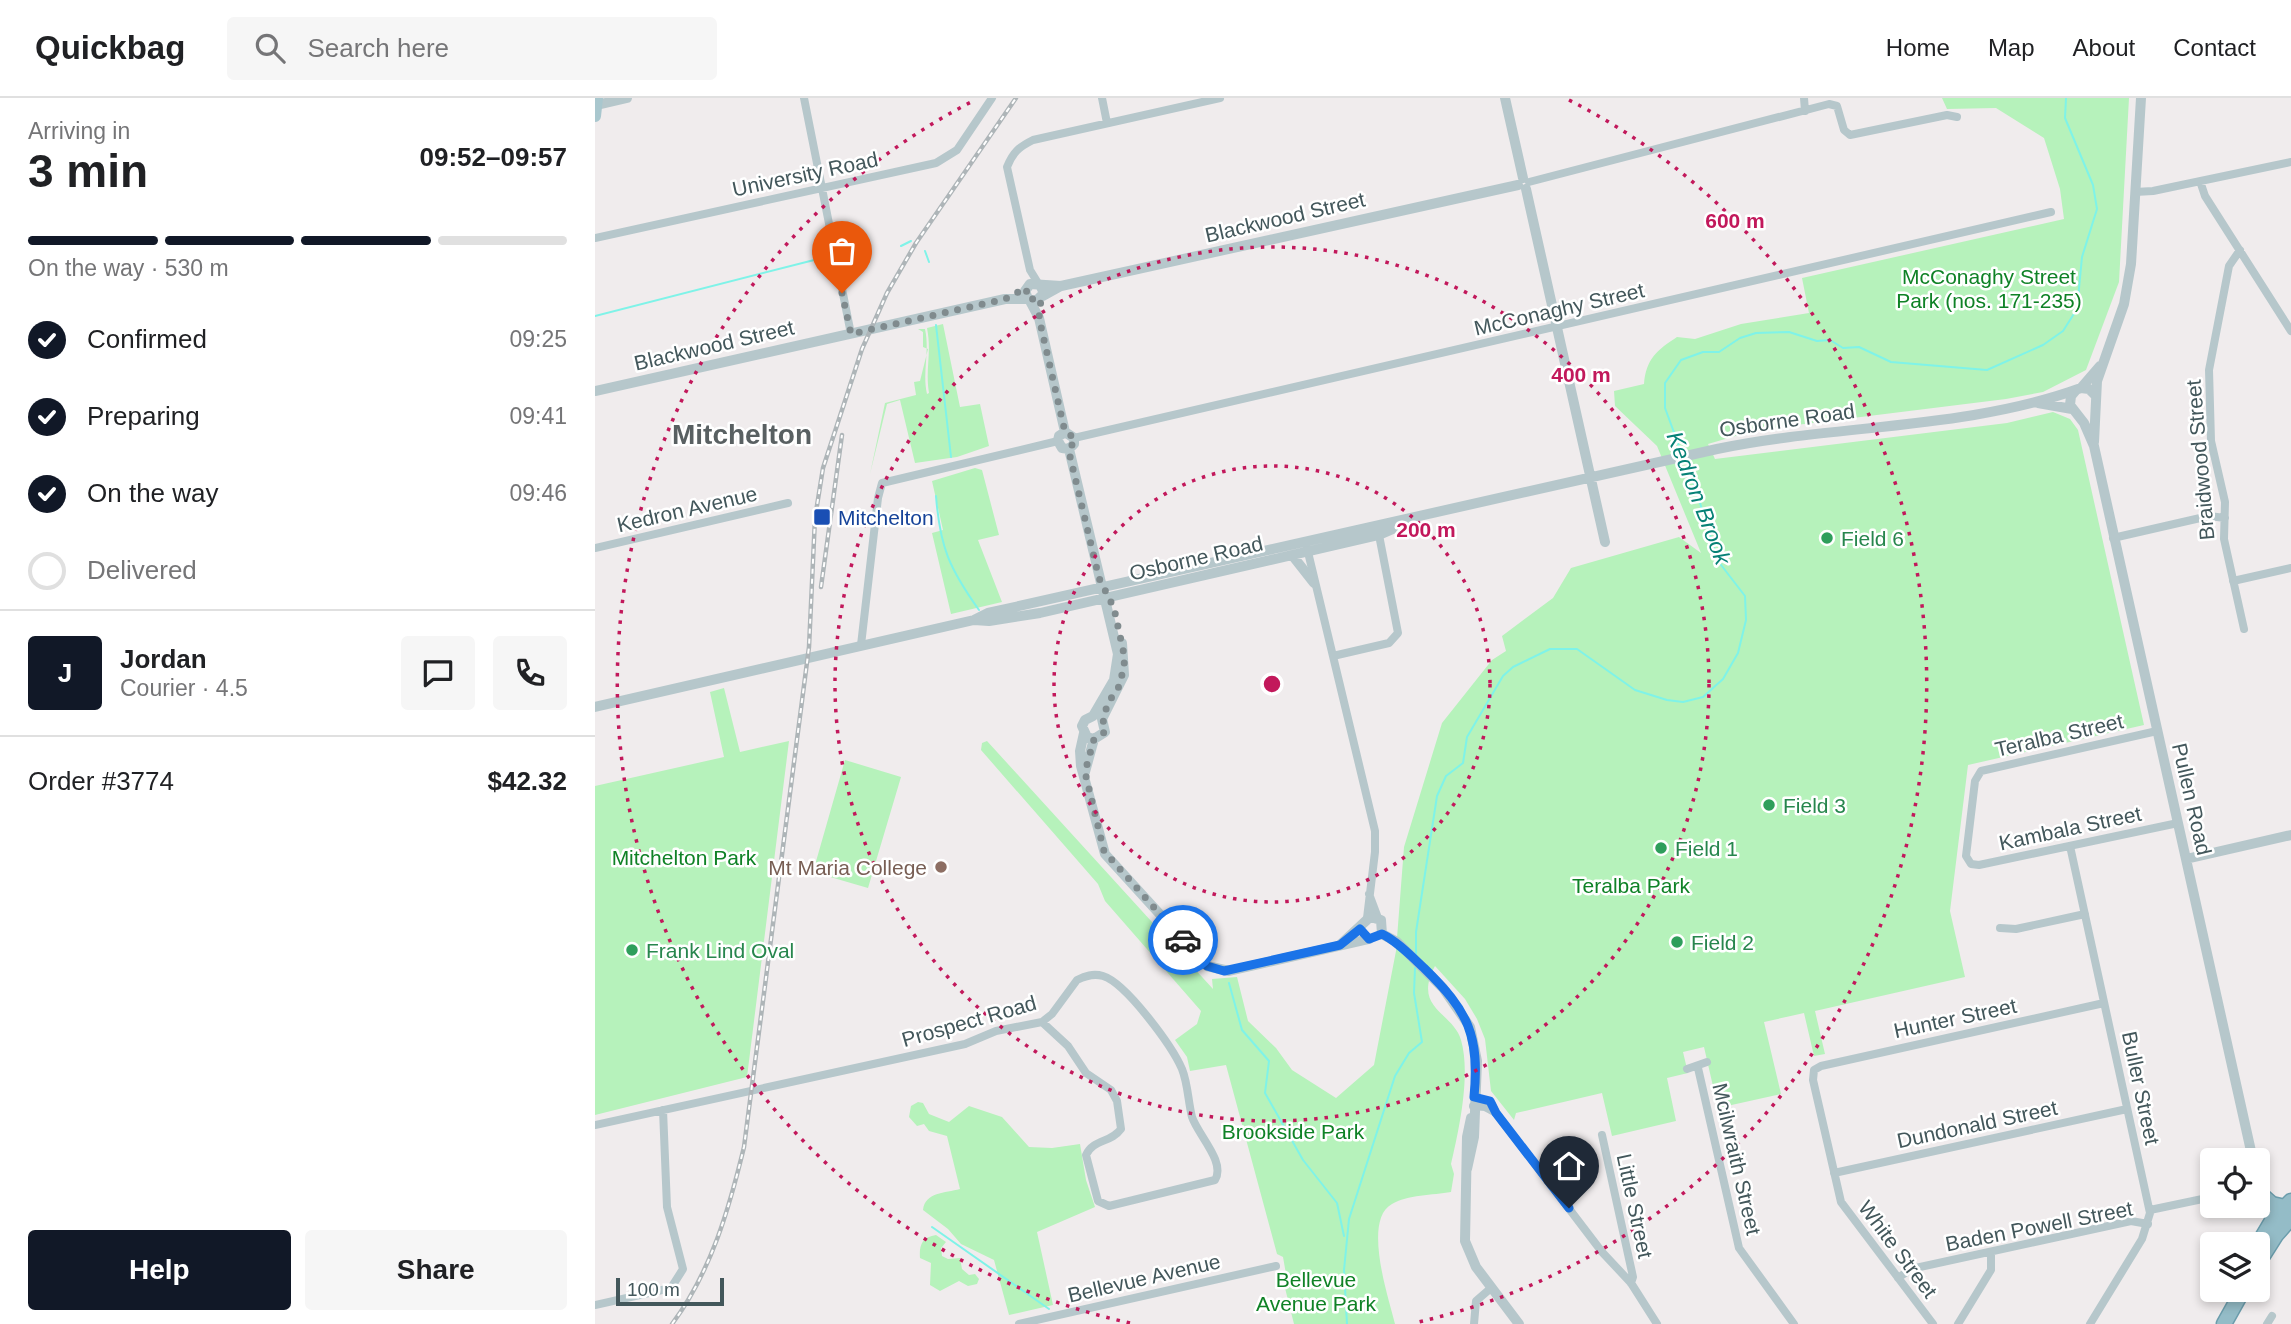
<!DOCTYPE html>
<meta charset="utf-8">
<style>
body{margin:0;font-family:Helvetica,sans-serif;background:#f6f6f6;color:#202124;height:100vh;display:flex;flex-direction:column;font-size:26px;white-space:nowrap}
*{box-sizing:border-box;margin:0}
p{font-size:23px;color:#757577}
.icon{flex:none;width:38px;height:38px;fill:none;stroke:currentColor;stroke-width:2;stroke-linecap:round;stroke-linejoin:round}
.map{position:relative;flex:1;overflow:hidden}
.sheet{display:flex;flex-direction:column;background:#fff;width:595px}
.sheet>*{flex:none}
.tools{position:absolute;left:1605px;top:1050px;display:grid;gap:14px}
.tools a{display:grid;place-items:center;width:70px;height:70px;border-radius:7px;background:#fff;box-shadow:0 4px 10px #0003;font-size:35px}
.scale{position:absolute;left:21px;bottom:18px;width:108px;box-sizing:border-box;padding-left:7px;border:4px solid #43575b;border-top:0;font-size:19px;line-height:24px;white-space:nowrap;color:#43575b;-webkit-text-stroke:5px #fff;paint-order:stroke}
.pin{position:absolute;display:grid;place-items:center;width:60px;height:60px;color:#fff;margin:-72px -30px;border-radius:50% 50% 50% 0;rotate:-45deg;box-shadow:0 0 7px #0007}
.pin .icon{rotate:45deg}
.courier{position:absolute;display:grid;place-items:center;width:70px;height:70px;margin:-35px;border:5px solid #1a73e8;border-radius:50%;background:#fff;color:#222;box-shadow:0 2px 9px #0007}
.head em{font-style:normal;font-weight:700}
.head div{display:flex;flex-direction:column-reverse}
.head{display:flex;align-items:center;justify-content:space-between;height:119px;padding:0 28px}
h1{font-size:46px;font-weight:700;line-height:52px}
.bar{display:grid;grid-template-columns:repeat(4,1fr);gap:10px 7px;align-content:center;height:84px;padding:0 28px}
.bar i{height:9px;border-radius:5px;background:#e0e0e0}
.bar .current{background:#111827}
.bar p{grid-column:span 4}
.line{display:flex;align-items:center;gap:18px;padding:0 28px;border-top:2px solid #e0e0e0}
.line div{flex:1}
.round{display:grid;place-items:center;flex:none;width:74px;height:74px;border-radius:7px;background:#f6f6f6}
ol{padding:0 28px;list-style:none}
li{display:flex;align-items:center;gap:21px;height:77px}
li p{margin-inline-start:auto}
li .icon{padding:7px;border-radius:50%;background:#111827;color:#fff;stroke-width:4}
li:last-child{color:#757577}
li i{width:38px;height:38px;border:4px solid #e0e0e0;border-radius:50%}
.cta{display:flex;gap:14px;margin-top:auto;padding:14px 28px}
.cta a{flex:1;height:80px;border-radius:7px;background:#111827;color:#fff;font-size:28px;font-weight:700;line-height:80px;text-align:center}
.cta a+a{background:#f6f6f6;color:#202124}
header{display:flex;align-items:center;gap:42px;box-sizing:border-box;height:98px;padding:0 35px;background:#fff;border-bottom:2px solid #e0e0e0}
header strong{font-size:33px}
nav{display:flex;gap:38px;margin-inline-start:auto;font-size:24px}
.search{width:490px;height:63px;background:#f6f6f6;display:flex;align-items:center;gap:18px;box-sizing:border-box;padding:0 24px;border-radius:7px;color:#757577;font-size:26px}
main{display:flex;flex:1;min-height:0}
.map>svg:first-child{display:block}
.green{fill:#b6f2bb}
.lines{fill:none;stroke-linecap:round;stroke-linejoin:round}
.stream{stroke:#7ff3e8;stroke-width:2}
.trunk-casing{stroke:#6b9dac;stroke-width:17}
.minor{stroke:#b6c7cb;stroke-width:8}
.tertiary{stroke:#b6c7cb;stroke-width:10}
.primary{stroke:#a9c7ce;stroke-width:12}
.trunk{stroke:#94bcc7;stroke-width:14}
.rail-casing{stroke:#aeb5b8;stroke-width:4.5}
.rail{stroke:#fff;stroke-width:2;stroke-dasharray:5;stroke-linecap:butt}
.done{stroke:#808b8e;stroke-width:7;stroke-dasharray:0 12.6}
.route{stroke:#1a73e8;stroke-width:9}
.ring{fill:none;stroke:#c2185b;stroke-width:3.5;stroke-dasharray:3.5 7}
.transit-dot{fill:#1a4fb4;stroke:#fff;stroke-width:2.5}
.leisure-dot{fill:#2e9e5b;stroke:#fff;stroke-width:2.5}
.education-dot{fill:#8d6e63;stroke:#fff;stroke-width:2.5}
.labels{text-anchor:middle;dominant-baseline:central;stroke-width:5;stroke-linejoin:round;paint-order:stroke}
.street-label{font-size:21px;fill:#43575b;stroke:#fff}
.park-label{font-size:21px;fill:#0f8226;stroke:#fff}
.transit-label{font-size:21px;fill:#164399;stroke:#fff;text-anchor:start}
.leisure-label{font-size:21px;fill:#27864d;stroke:#fff;text-anchor:start}
.education-label{font-size:21px;fill:#785e54;stroke:#fff;text-anchor:end}
.water-label{font-size:23px;font-style:italic;fill:#068176;stroke:#fff}
.district-label{font-size:28px;font-weight:bold;fill:#596062;stroke:#fff}
.centre{fill:#c2185b;stroke:#fff;stroke-width:3.5}
.ring-label{font-size:21px;text-anchor:middle;font-weight:bold;fill:#c2185b;stroke:#fff;stroke-width:5;stroke-linejoin:round;paint-order:stroke}
</style>
<header>
<strong>Quickbag</strong>
<div class="search"><svg class="icon" aria-label="search" viewBox="0 0 24 24"><circle cx="10" cy="10" r="6"/><path d="M15 15l6 6"/></svg>Search here</div>
<nav><a>Home</a><a>Map</a><a>About</a><a>Contact</a></nav>
</header>
<main>
<section class="sheet">
<div class="head"><div><h1>3 min</h1><p>Arriving in</p></div><em>09:52–09:57</em></div>
<div class="bar"><i class="current"></i><i class="current"></i><i class="current"></i><i></i><p>On the way · 530 m</p></div>
<ol>
<li><svg class="icon" aria-label="check" viewBox="0 0 24 24"><path d="M5 12l5 5 9-10"/></svg>Confirmed<p>09:25</p></li>
<li><svg class="icon" aria-label="check" viewBox="0 0 24 24"><path d="M5 12l5 5 9-10"/></svg>Preparing<p>09:41</p></li>
<li><svg class="icon" aria-label="check" viewBox="0 0 24 24"><path d="M5 12l5 5 9-10"/></svg>On the way<p>09:46</p></li>
<li><i></i>Delivered</li>
</ol>
<div class="line" style="height:126px"><b class="round" style="background:#111827;color:#fff">J</b><div><b>Jordan</b><p>Courier · 4.5</p></div><a class="round"><svg class="icon" aria-label="chat" viewBox="0 0 24 24"><path d="M4 5h16v11H9l-5 4z"/></svg></a><a class="round"><svg class="icon" aria-label="phone" viewBox="0 0 24 24"><path d="M5 4h4l2 5-3 2q2 4 5 5l2-3 5 2v4C11 20 4 13 5 4z"/></svg></a></div>
<div class="line" style="height:91px"><div>Order #3774</div><b>$42.32</b></div>
<div class="cta"><a>Help</a><a>Share</a></div>
</section>
<div class="map">
<svg width="1696" height="1226" viewBox="0 0 1696 1226">
<rect width="100%" height="100%" fill="#f0eced"/>
<path class="green" d="M1347,0h187l-10,184 -33,88 -43,22 -37,7 -250,31 -48,14 7,15 292,-36 46,-11 17,7 8,11 66,295 -176,40 -18,146 15,66 -150,34 10,43 -11,2 -10,-43 -40,9 17,72 -63,14 -14,-61 -21,5 5,21 -21,5 9,43 -64,15 -10,-43 -86,20 -2,7 -23,-29 -6,-52 -8,-20 -12,-20 -30,-33c-23,43 18,46 26,74 10,34 -2,90 -10,124l3,10 -3,18c-18,3 -44,3 -59,12 -30,16 -3,95 3,120h-101l-12,-48 4,-2 -3,-17 -6,-3 -51,-189 -36,6 -3,-14 -12,-17 22,-16 4,-13 -96,-110 -7,-17 -117,-134 1,-7 5,-2 226,248 -1,-10 25,-2 11,44 28,27 16,22 44,28 38,-33 22,-114 8,-104 38,-124 50,-63 14,-9 -4,-15 51,-38 18,-30 108,-31 22,16 -44,-107 -42,-40 -1,-15 30,-7c2,-25 13,-34 33,-47l18,2 46,-15 68,-11 -7,-35 262,-59 -4,-30 -16,-51 -48,-30 -49,1z
M348,226l17,83 20,-3 9,42 -32,11 -42,6 -15,-63 -13,4 -17,70 15,-71 31,-8 -2,-13 6,-1 8,-32 -5,-2v-15l-5,-3h7c5,23 -3,43 2,65l2,-1c-4,-24 3,-40 -2,-65z
M380,370l7,2 17,65 -21,5 24,62 -51,12 -19,-81 11,-3 -11,-49z
M129,590l16,64 49,-11 -42,336 -152,38v-329l129,-29 -14,-65z
M250,662l56,17 -33,111 -55,-16z
M323,1004l5,1 6,11 20,8 20,-16 33,11 27,30 23,1 28,-4 6,36 9,27 -58,25 16,73 -44,10 -15,-55 -33,-16 -13,-15 -25,-19c2,-18 22,-17 37,-21l-13,-53 -18,-5 -5,-7 -7,2 -8,-9 2,-11z
M341,1137l10,7 -5,6 1,8 6,3 12,-1 2,11 7,6 6,-1 4,5 -2,5 -9,2 -9,-5 -19,10 -10,-6 1,-22 -11,-5c-1,-13 2,-21 16,-23z"/>
<g class="lines">
<path class="stream" d="M306,148l10,-5
M330,153l4,11
M0,218l227,-58
M341,227l15,132
M1087,356l-17,-46v-25l16,-23 22,-8h16l21,-14 16,-5 33,-1 28,9 13,-1 13,8 16,-1 32,15 96,8 56,-25 20,-14 14,-22 5,-52 15,-48 -4,-24 -28,-67 1,-20
M341,398c4,51 13,72 43,114
M821,857v-23l21,-136 9,-20 17,-13 4,-26 36,-61 10,-9 37,-18h27l58,41 32,10 16,2 20,-5 20,-18 15,-26 8,-33 -1,-24 -27,-35 -31,-100
M634,885l13,47 27,31 -4,32 38,67 34,43 7,33
M337,1129l117,82
M752,1226l-3,-54 5,-51 46,-143 14,-23 13,-11 -8,-49 1,-25"/>
<defs>
<path id="trunk" d="M1668,1098l9,8 13,3
M1662,1148l16,-27 18,-18
M1662,1167l19,-30 15,-17
M1629,1226l19,-34"/>
</defs>
<use href="#trunk" class="trunk-casing"/>
<path class="minor" d="M209,0l47,236
M507,0l5,25
M1209,0l1,13
M1605,83l5,15 86,135
M934,84l300,-78 8,2 7,24 6,5 97,-20 10,2
M1540,94l18,-1 138,-29
M0,140l341,-75 21,-13 35,-52
M1645,152l-11,16 -20,104 2,71 14,61 -1,37 20,90
M443,185l-8,-13 -23,-103c6,-15 12,-20 26,-27l187,-42
M479,340l977,-226
M1518,440l96,-22 16,2
M0,450l193,-45
M712,450l68,283v21l-8,66
M1638,483l58,-13
M266,547l17,-147 4,-15 176,-42
M738,558l56,-13 9,-10 -19,-98
M1562,633l-176,40 -6,10 -9,75 5,8 8,1 199,-42
M1475,748l80,367 -8,26 -52,85
M774,796l9,24
M1405,830l16,1 69,-15
M1103,970l41,180 55,76
M1092,971l20,-7
M879,999l18,7 4,9 106,139 29,31 26,41
M878,1008l12,1 11,6
M0,1027l370,-81 31,-13 46,-9 10,-8 25,-34c8,-4 16,-7 26,-4 23,7 69,70 79,93 6,15 6,32 10,48 6,18 34,45 23,63l-106,26 -11,-5 -12,-46c7,-16 25,-12 35,-26l-4,-28 -6,-11 -25,-17 -18,-27 -26,-24
M1007,1037l31,142 -2,6
M1239,1075l293,-64
M1555,1112l62,-13
M1303,1180l13,-9 220,-48 17,3
M0,1207l76,-17 12,-19 -16,-62 -4,-97
M424,1226l257,-58
M879,1226l2,-23 15,-13
M1338,1226l-92,-122 -28,-122 1,-10 7,-4 283,-63
M1363,1226l33,-54v-18
M1672,1226l5,-8"/>
<path class="tertiary" d="M910,0l18,80
M2,7l30,-7
M931,91l79,353
M445,187l4,8 -8,8 -8,-2 -3,-8 5,-7 31,2
M448,198l18,-10 457,-101
M435,203l9,17 26,114
M1486,290l19,-22
M1481,292l-5,6 -1,9 14,18 10,23 159,714
M0,293l410,-92h23
M1443,305l34,6
M470,334l-6,4 -1,5 4,7 7,1
M470,334l9,6v6l-5,5
M1499,344l3,-61 27,-77 7,-40 10,-166
M474,351l49,205 -4,26 -21,36
M697,457l22,28
M379,522l15,1 51,-8 339,-78 30,-13
M0,609l379,-87 14,-7 729,-164c120,-25 248,-19 364,-61l8,1 6,6
M498,618l-8,4 -3,6 5,11 7,2
M507,621l22,-44 -2,-32
M489,635l-4,18 1,15 24,88 102,112 22,5 140,-32
M499,641l11,-7 -3,-13
M490,674l9,-33
M1591,761l105,-24
M787,836l15,8 46,46 27,39 7,34 -3,76 -7,32
M745,847l30,-28 11,3 1,14
M876,1020l-4,19 -2,104 11,26 43,57
M1662,1078l8,28 11,20"/>
<path class="primary" d="M0,18l2,-18"/>
<use href="#trunk" class="trunk"/>
<defs>
<path id="rail" d="M226,489l21,-152
M77,1226c39,-52 57,-115 72,-177l65,-500 6,-129 8,-50 39,-119 25,-56 29,-50 100,-145"/>
</defs>
<use href="#rail" class="rail-casing"/>
<use href="#rail" class="rail"/>
</g>
<g class="lines">
<path class="done" d="M247,195l9,41 154,-35 21,-11 2,11h13l-2,19 26,114 10,6 -6,14 30,126 15,30 11,51 -5,26 -12,18 -5,16 2,13 -11,7 -9,33 19,79 79,89"/>
<path class="route" d="M588,842l24,26 17,5 116,-26 20,-16 9,10 13,-5c16,8 29,22 42,34 44,43 56,67 50,129l16,4 6,12 73,95"/>
</g>
<g class="ring">
<circle cx="677" cy="586" r="218"/>
<circle cx="677" cy="586" r="437"/>
<path d="M535 1225A655 655 0 0 1 380 2M974 2A655 655 0 0 1 819 1225"/>
</g>
<rect class="transit-dot" x="218" y="410" width="18" height="18" rx="3.5"/>
<g class="leisure-dot">
<circle cx="1232" cy="440" r="7"/>
<circle cx="1174" cy="707" r="7"/>
<circle cx="1066" cy="750" r="7"/>
<circle cx="1082" cy="844" r="7"/>
<circle cx="37" cy="852" r="7"/>
</g>
<circle class="education-dot" cx="346" cy="769" r="7"/>
<g class="labels">
<g class="street-label">
<text transform="translate(210 76) rotate(-12)">University Road</text>
<text transform="translate(690 119) rotate(-13)">Blackwood Street</text>
<text transform="translate(964 211) rotate(-13)">McConaghy Street</text>
<text transform="translate(119 247) rotate(-13)">Blackwood Street</text>
<text transform="translate(1192 322) rotate(-8)">Osborne Road</text>
<text transform="translate(1605 362) rotate(-95)">Braidwood Street</text>
<text transform="translate(92 411) rotate(-13)">Kedron Avenue</text>
<text transform="translate(601 460) rotate(-13)">Osborne Road</text>
<text transform="translate(1464 637) rotate(-13)">Teralba Street</text>
<text transform="translate(1597 701) rotate(77)">Pullen Road</text>
<text transform="translate(1475 730) rotate(-12)">Kambala Street</text>
<text transform="translate(1360 920) rotate(-12)">Hunter Street</text>
<text transform="translate(374 923) rotate(-16)">Prospect Road</text>
<text transform="translate(1546 990) rotate(78)">Buller Street</text>
<text transform="translate(1382 1026) rotate(-12)">Dundonald Street</text>
<text transform="translate(1142 1061) rotate(77)">Mcilwraith Street</text>
<text transform="translate(1040 1108) rotate(78)">Little Street</text>
<text transform="translate(1444 1128) rotate(-11)">Baden Powell Street</text>
<text transform="translate(1303 1151) rotate(53)">White Street</text>
<text transform="translate(549 1180) rotate(-13)">Bellevue Avenue</text>
</g>
<g class="park-label">
<text x="1394" y="178">McConaghy Street<tspan x="1394" dy="24">Park (nos. 171-235)</tspan></text>
<text x="89" y="759">Mitchelton Park</text>
<text x="1036" y="787">Teralba Park</text>
<text x="698" y="1033">Brookside Park</text>
<text x="721" y="1181">Bellevue<tspan x="721" dy="24">Avenue Park</tspan></text>
</g>
<g class="transit-label">
<text x="243" y="419">Mitchelton</text>
</g>
<g class="leisure-label">
<text x="1246" y="440">Field 6</text>
<text x="1188" y="707">Field 3</text>
<text x="1080" y="750">Field 1</text>
<text x="1096" y="844">Field 2</text>
<text x="51" y="852">Frank Lind Oval</text>
</g>
<g class="education-label">
<text x="332" y="769">Mt Maria College</text>
</g>
<g class="water-label">
<text transform="translate(1104 400) rotate(69)">Kedron Brook</text>
</g>
<g class="district-label">
<text x="147" y="336">Mitchelton</text>
</g>
</g>
<circle cx="677" cy="586" r="10" class="centre"/>
<g class="ring-label">
<text x="1140" y="130">600 m</text>
<text x="986" y="284">400 m</text>
<text x="831" y="439">200 m</text>
</g>
</svg>
<div class="tools">
<a><svg class="icon" aria-label="locate" viewBox="0 0 24 24"><circle cx="12" cy="12" r="6"/><path d="M12 2v4M12 18v4M2 12h4M18 12h4"/></svg></a>
<a><svg class="icon" aria-label="layers" viewBox="0 0 24 24"><path d="M12 4l9 5-9 5-9-5zM3 14l9 5 9-5"/></svg></a>
</div>
<div class="scale">100 m</div>
<div class="pin" style="left:247px;top:195px;background:#ea580c"><svg class="icon" aria-label="bag" viewBox="0 0 24 24"><path d="M5 8h14l-1 12H6zM9 8a3 3 0 0 1 6 0"/></svg></div>
<div class="pin" style="left:974px;top:1110px;background:#1f2937"><svg class="icon" aria-label="home" viewBox="0 0 24 24"><path d="M3 11l9-7 9 7M6 9v11h12V9"/></svg></div>
<div class="courier" style="left:588px;top:842px"><svg class="icon" aria-label="car" viewBox="0 0 24 24"><path d="M5 17H2v-5l4-1 3-4h7l3 4 3 1v5h-3M9 17h6M6 11h13"/><circle cx="7" cy="17" r="2"/><circle cx="17" cy="17" r="2"/></svg></div>
</div>
</main>
